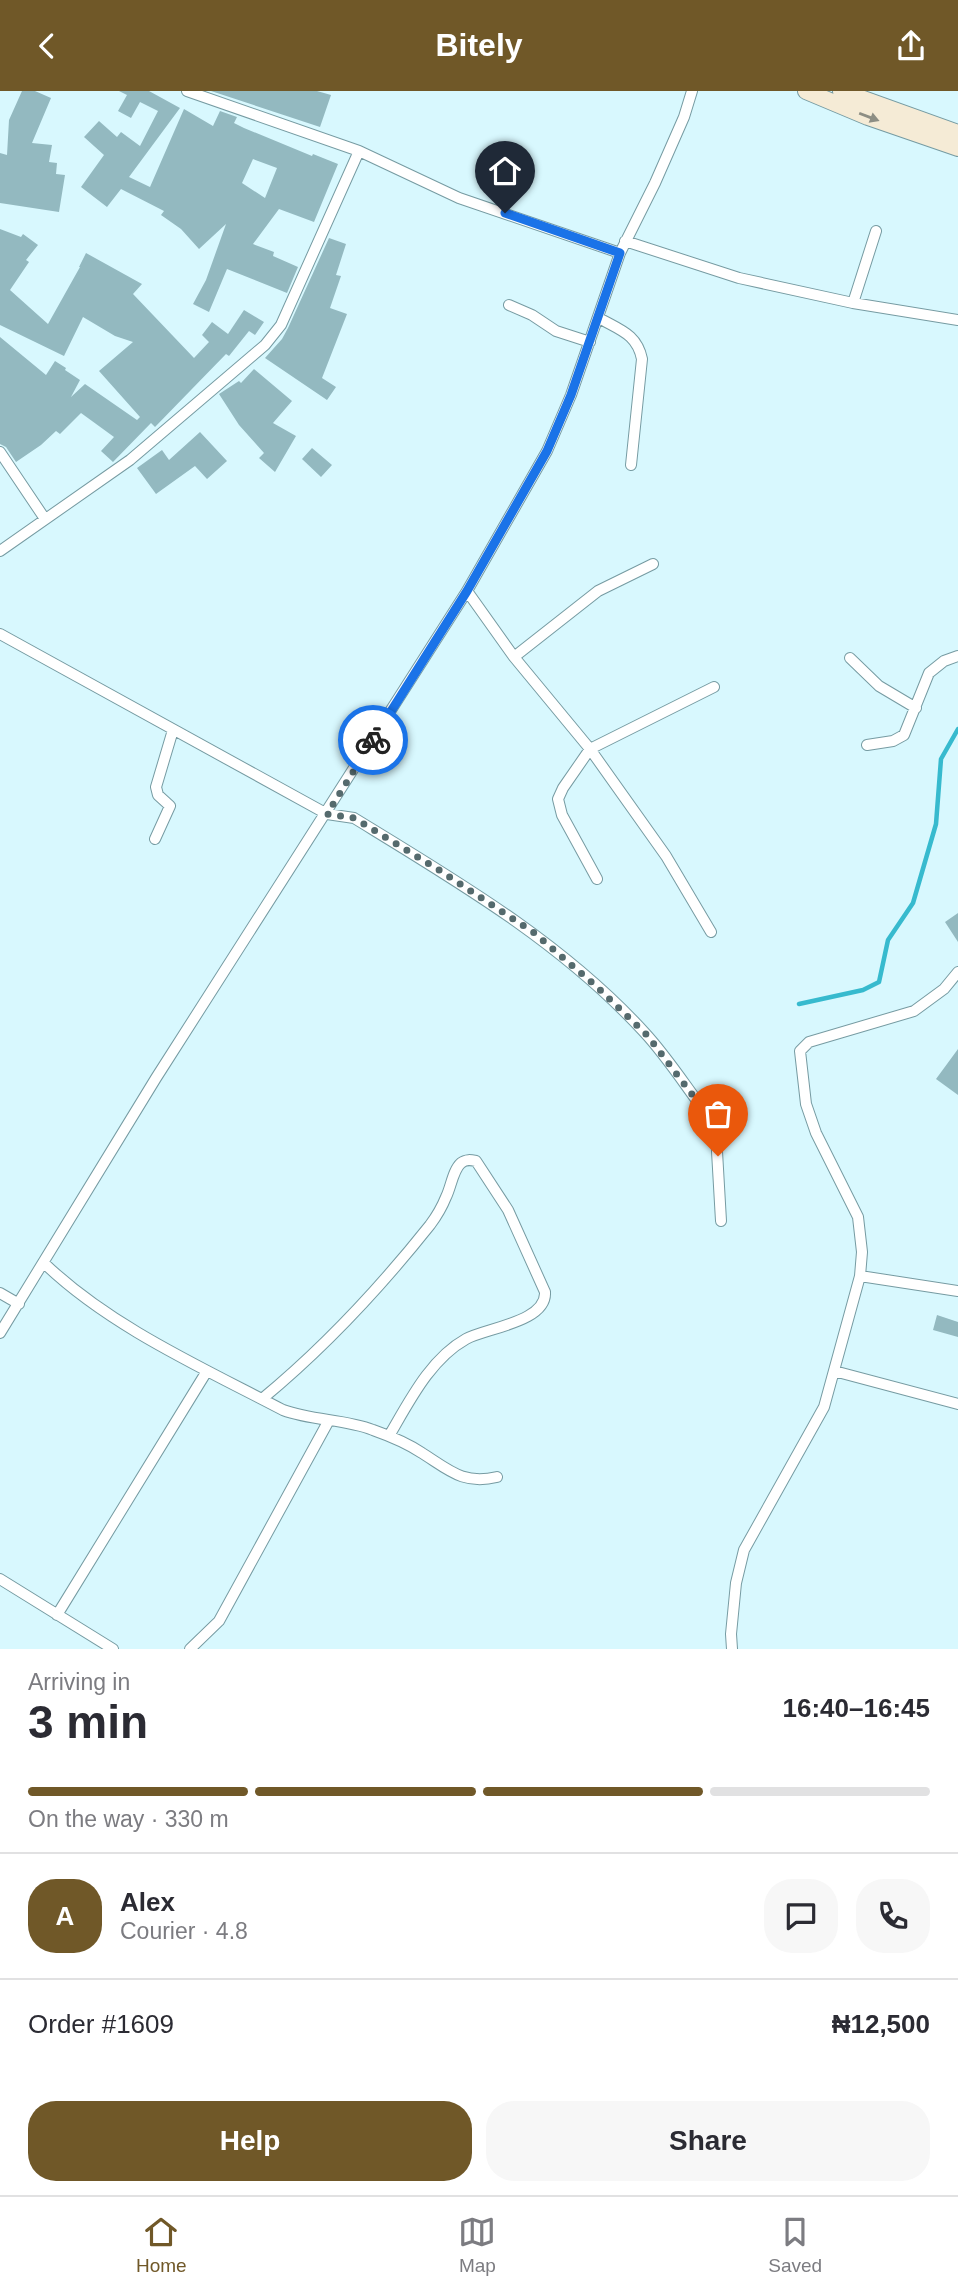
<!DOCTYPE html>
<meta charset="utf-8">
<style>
body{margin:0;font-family:Helvetica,sans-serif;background:#f7f7f7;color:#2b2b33;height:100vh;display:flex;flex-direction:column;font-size:26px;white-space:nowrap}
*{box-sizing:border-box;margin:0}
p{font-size:23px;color:#7c7c81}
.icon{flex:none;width:38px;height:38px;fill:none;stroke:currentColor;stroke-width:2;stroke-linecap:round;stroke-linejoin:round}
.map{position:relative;height:1558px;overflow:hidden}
.side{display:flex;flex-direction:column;background:#fff;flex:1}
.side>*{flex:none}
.pin{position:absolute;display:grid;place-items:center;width:60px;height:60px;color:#fff;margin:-72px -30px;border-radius:50% 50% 50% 0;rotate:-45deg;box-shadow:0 0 7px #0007}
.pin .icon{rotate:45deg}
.courier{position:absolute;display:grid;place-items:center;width:70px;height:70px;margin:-35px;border:5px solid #1a73e8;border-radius:50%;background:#fff;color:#222;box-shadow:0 2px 9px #0007}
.headline em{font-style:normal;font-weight:600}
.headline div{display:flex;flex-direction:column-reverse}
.headline{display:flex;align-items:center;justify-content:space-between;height:119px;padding:0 28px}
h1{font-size:46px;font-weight:600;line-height:52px}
.bar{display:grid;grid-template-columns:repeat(4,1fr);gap:10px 7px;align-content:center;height:84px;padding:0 28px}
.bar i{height:9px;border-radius:5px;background:#e1e1e2}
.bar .on{background:#705828}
.bar p{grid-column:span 4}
.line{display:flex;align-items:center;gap:18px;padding:0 28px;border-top:2px solid #e1e1e2}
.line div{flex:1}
.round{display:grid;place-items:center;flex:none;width:74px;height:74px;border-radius:28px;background:#f7f7f7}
.button{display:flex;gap:14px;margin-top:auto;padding:14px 28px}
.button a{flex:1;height:80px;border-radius:28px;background:#705828;color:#fff;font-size:28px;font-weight:600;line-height:80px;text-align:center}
.button a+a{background:#f7f7f7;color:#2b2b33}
header{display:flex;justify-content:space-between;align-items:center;height:91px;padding:0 28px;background:#705828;color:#fff;font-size:32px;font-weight:600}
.tab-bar{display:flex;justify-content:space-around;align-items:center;height:98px;border-top:2px solid #e1e1e2;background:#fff;font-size:19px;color:#7c7c81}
.tab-bar a{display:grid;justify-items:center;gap:4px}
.tab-bar .on{color:#705828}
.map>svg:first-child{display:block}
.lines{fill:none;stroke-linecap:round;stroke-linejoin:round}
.stream{stroke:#37bace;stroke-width:4.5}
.building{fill:#93b9c0;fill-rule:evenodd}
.street-casing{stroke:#769ba2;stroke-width:12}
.secondary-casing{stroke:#769ba2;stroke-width:18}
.street{stroke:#fff;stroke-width:10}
.secondary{stroke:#f5ebd6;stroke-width:16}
.oneway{fill:#8d8e84}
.done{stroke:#556a6d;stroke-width:7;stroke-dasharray:0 12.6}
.route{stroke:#1a73e8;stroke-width:9}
</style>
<header><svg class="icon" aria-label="back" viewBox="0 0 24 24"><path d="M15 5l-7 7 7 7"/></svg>Bitely<svg class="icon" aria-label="share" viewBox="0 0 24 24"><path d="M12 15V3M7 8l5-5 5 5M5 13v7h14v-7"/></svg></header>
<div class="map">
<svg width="958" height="1558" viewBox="0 0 958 1558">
<rect width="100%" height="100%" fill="#d8f8fe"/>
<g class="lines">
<path class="stream" d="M799,913l64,-14 16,-8 9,-42 25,-37 23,-79 5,-65 17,-30"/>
</g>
<path class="building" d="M22,0h13l16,7 -19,45 20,2 -3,17 8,1 -1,11 9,1 -6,37 -59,-9v-50l7,2 2,-35z
M119,0h30l31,17 -51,69 21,10 34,-78 29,17 7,-15 17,6 -3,6 10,5 68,28 1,-2 25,10 -24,58 -35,-13 -26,35 21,8 -1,4 25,11 -11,26 -60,-24 -18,43 -16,-8 13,-24 20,-56 -27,25 -18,-20 -20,-14 3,-4 -43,-22 -14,18 -26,-20 23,-32 -20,-18 15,-16 18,16 4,-5 19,14 18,-35 -18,-9 -9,16 -13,-7 9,-16zM253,68l24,9 -12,30 -23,-15z
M211,0h106l14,4 -11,32z
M0,138l21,8 2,-3 15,11 -12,15 3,2 -19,28 38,34 32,-57h-1l7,-14 56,31 -9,10 61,64 15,-16 -7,-7 10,-13 16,12 16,-24 20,12 -9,13 -6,-4 -20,25 -3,-2 -71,73 -4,-4 -38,39 -12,-11 13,-14 -33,-24 -21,21 -4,-3 -15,14 -25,17 -10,-15 -6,-3v-107l46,38 9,-14 11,7 -1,2 15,10 -9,17 14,-13 52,36 3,-3 -41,-46 34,-29 -18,-6 -32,-19 -19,39 -64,-31z
M329,147l17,6 -10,31 5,1 -11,32 17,6 -25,64 14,9 -9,13 -62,-42 17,-19 6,-11z
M254,278l38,32 -19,22 23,13 -21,36 -16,-14 5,-5 -25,-28 -20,-31 20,-13 2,2z
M200,341l27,29 -20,18 -12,-13 -39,28 -19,-26 25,-18 7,10z
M312,357l20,17 -11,12 -19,-18z
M958,822v29l-13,-20z
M958,958v46l-22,-16z
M937,1224l21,7v15l-25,-7z"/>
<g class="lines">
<defs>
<path id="street" d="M187,0l172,60 100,47 161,55
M625,150l114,37 114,25 105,17
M853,212l23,-72
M509,214l23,10 24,16 34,11
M599,227c21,12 38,16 43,41l-11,106
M0,361l45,67
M0,460l130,-91 135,-115 16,-20 78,-174
M467,500l47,66 76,92 76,107 45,76
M0,543l327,180 27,4c103,63 209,125 291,215 24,26 43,57 65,85l6,16 5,87
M514,566l84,-66 55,-27
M850,567l29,28 37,22
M867,654l26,-4 11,-6 25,-62 15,-12 14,-5
M155,748l15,-33 -12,-11 -2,-8 17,-57
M597,788l-35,-64 -4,-16 5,-11 27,-39 124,-62
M44,1172c65,63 159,105 239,147 30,11 62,9 90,20 17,6 34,13 49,23 27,17 41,32 75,24
M860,1185l98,15
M0,1202l19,11
M0,1242l156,-255 311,-487 80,-140 24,-56 49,-142 35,-70 29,-66 8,-26
M834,1280l124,33
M262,1308c63,-52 117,-110 168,-174 6,-8 12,-18 16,-28 5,-10 7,-27 15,-34 5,-4 10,-3 15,-2l32,49 37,82c2,30 -59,36 -79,47 -36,20 -57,63 -77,97
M0,1488l113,70
M57,1524l150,-244
M190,1558l29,-28 109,-199
M732,1558l-1,-15 5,-51 8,-33 80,-143 36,-131 2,-24 -4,-35 -42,-84 -10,-29 -6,-53 9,-9 105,-31 30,-22 14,-17"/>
<path id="secondary" d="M806,0l62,26 90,31
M841,0l117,42"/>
</defs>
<use href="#street" class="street-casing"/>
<use href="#secondary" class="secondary-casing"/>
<use href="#street" class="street"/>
<use href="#secondary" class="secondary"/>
</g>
<defs><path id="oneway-solid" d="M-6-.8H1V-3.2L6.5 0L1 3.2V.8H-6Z" transform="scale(1.75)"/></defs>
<use class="oneway" href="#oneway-solid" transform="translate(869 26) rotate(21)"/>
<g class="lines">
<path class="done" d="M373,649l-46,74 27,4 85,52 94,62 63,54 51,49 63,83 6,16 2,22"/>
<path class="route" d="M373,649l94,-149 80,-140 24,-56 49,-142 -115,-40"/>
</g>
</svg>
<div class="pin" style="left:718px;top:1065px;background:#ea580c"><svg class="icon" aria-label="bag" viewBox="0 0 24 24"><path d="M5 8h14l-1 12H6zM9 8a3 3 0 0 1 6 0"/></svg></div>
<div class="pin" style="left:505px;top:122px;background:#1f2937"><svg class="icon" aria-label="home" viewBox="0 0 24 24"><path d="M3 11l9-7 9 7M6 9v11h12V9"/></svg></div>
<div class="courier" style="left:373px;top:649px"><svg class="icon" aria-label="bike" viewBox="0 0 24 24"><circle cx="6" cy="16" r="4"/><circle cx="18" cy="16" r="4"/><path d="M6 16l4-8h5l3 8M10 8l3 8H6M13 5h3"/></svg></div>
</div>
<section class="side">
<div class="headline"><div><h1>3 min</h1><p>Arriving in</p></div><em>16:40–16:45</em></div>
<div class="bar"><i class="on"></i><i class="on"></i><i class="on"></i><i></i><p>On the way · 330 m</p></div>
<div class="line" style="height:126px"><b class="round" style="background:#705828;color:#fff">A</b><div><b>Alex</b><p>Courier · 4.8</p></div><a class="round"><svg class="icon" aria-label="chat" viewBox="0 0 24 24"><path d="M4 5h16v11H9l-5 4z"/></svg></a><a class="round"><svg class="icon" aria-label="phone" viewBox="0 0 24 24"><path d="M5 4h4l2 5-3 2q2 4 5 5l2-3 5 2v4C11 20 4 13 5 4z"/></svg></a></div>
<div class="line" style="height:91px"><div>Order #1609</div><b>₦12,500</b></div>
<div class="button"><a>Help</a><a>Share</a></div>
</section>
<nav class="tab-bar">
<a class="on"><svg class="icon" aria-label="home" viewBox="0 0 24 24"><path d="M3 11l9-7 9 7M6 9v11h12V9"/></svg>Home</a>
<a><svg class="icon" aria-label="map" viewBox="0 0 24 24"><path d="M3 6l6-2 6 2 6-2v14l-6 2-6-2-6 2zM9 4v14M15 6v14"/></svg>Map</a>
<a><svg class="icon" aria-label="saved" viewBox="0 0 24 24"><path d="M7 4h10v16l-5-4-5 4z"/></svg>Saved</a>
</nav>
